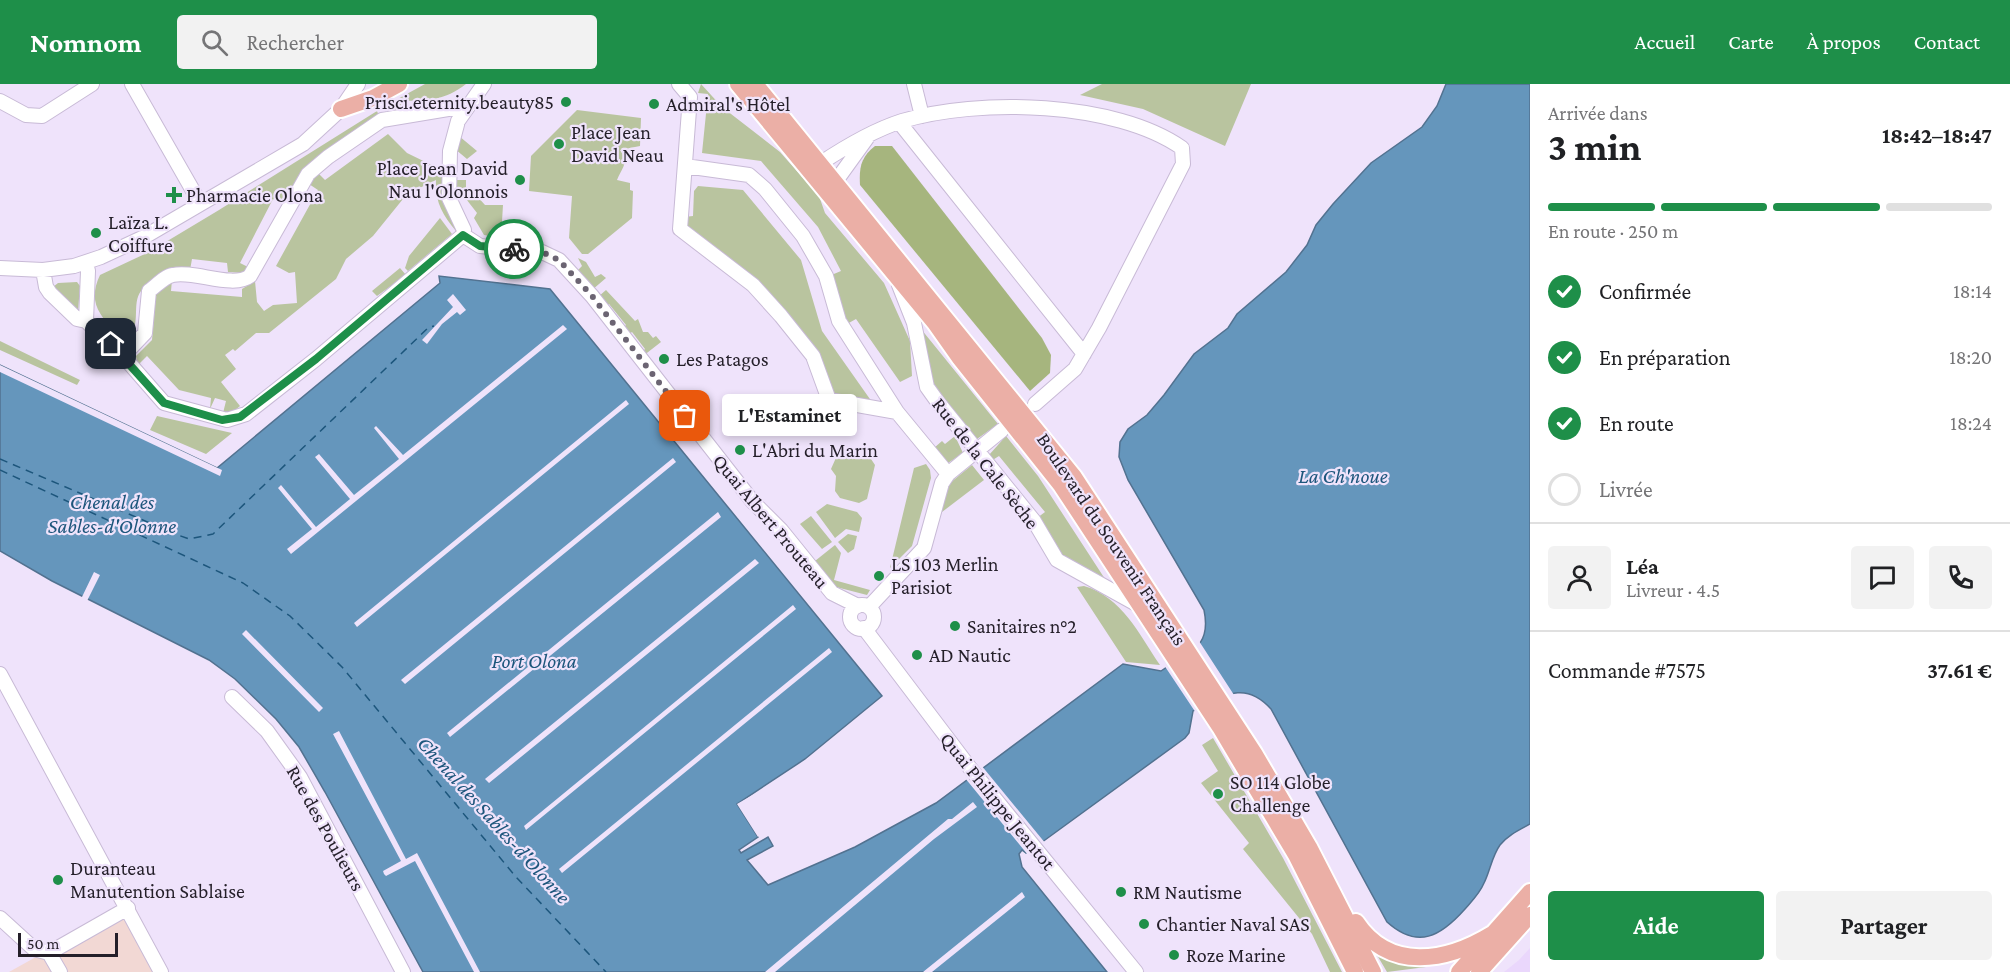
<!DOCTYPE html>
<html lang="fr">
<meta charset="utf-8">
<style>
body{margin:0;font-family:"Crimson Pro",serif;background:#f2f2f2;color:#202124;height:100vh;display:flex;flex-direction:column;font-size:22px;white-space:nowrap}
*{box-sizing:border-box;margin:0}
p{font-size:20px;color:#757577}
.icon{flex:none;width:33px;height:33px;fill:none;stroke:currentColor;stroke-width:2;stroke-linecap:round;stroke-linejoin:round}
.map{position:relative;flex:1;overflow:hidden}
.drawer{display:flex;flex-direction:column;background:#fff;width:480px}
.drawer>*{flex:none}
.scale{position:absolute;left:18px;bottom:15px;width:100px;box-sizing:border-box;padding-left:6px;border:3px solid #241f29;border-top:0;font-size:16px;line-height:21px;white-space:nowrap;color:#241f29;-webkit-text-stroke:4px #efe3fb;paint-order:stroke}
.pin{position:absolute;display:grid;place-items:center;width:51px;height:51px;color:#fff;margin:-26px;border-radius:12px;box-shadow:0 3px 9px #0006}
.courier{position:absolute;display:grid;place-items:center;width:60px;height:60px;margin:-30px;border:4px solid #1e8f49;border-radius:50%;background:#fff;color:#222;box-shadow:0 2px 8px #0007}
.bubble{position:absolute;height:42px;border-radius:6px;background:#fff;box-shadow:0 3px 9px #0003;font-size:20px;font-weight:700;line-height:42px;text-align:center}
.headline em{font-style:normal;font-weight:700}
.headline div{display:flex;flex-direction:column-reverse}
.headline{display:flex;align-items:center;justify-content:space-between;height:102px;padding:0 18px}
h1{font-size:39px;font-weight:700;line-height:45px}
.bar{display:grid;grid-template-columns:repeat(4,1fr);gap:9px 6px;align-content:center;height:72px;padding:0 18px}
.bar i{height:8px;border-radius:4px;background:#e0e0e0}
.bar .selected{background:#1e8f49}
.bar p{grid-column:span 4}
.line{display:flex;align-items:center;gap:15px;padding:0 18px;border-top:2px solid #e0e0e0}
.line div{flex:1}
.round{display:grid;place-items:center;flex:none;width:63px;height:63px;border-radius:6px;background:#f2f2f2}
ol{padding:0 18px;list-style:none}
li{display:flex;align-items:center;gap:18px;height:66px}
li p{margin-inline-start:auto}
li .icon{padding:6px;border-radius:50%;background:#1e8f49;color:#fff;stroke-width:4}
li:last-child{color:#757577}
li i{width:33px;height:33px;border:3px solid #e0e0e0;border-radius:50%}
.action{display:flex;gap:12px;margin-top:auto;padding:12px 18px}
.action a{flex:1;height:69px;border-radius:6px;background:#1e8f49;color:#fff;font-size:24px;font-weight:700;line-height:69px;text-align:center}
.action a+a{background:#f2f2f2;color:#202124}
header{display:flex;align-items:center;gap:36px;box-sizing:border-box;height:84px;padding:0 30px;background:#1e8f49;color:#fff}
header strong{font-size:28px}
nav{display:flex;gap:33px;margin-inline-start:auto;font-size:21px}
.search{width:420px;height:54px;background:#f2f2f2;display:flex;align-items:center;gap:15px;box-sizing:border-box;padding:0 21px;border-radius:6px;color:#757577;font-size:22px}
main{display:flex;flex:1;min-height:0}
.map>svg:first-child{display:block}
.commercial{fill:#f2d8d4}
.built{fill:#ead7fc}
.green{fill:#b9c49f}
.forest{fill:#a6b57e}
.water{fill:#6596bc;stroke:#527290;stroke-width:1.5}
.pier{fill:#efe3fb}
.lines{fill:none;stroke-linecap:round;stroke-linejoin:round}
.ferry{stroke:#1d567c;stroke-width:1.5;stroke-dasharray:8 6;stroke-linecap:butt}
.minor-casing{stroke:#c8bad6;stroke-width:16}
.major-casing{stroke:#fff;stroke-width:20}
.minor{stroke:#fff;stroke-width:14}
.major{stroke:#ebafa6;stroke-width:16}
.done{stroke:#6b6472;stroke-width:6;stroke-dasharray:0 10.8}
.route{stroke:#1e8f49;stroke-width:8}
.poi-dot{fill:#1e8f49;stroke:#efe3fb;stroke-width:2}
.labels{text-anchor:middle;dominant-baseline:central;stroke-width:4.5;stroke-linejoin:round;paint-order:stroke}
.poi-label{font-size:20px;fill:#241f29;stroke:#efe3fb;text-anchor:start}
.street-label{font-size:20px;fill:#241f29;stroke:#efe3fb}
.water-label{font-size:21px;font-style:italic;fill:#1d567c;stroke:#efe3fb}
</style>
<header>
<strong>Nomnom</strong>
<div class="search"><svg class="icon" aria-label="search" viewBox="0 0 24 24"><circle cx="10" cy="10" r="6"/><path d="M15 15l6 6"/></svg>Rechercher</div>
<nav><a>Accueil</a><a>Carte</a><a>À propos</a><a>Contact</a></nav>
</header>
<main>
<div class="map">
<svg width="1530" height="888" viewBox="0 0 1530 888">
<rect width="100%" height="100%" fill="#efe3fb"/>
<path class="commercial" d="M133,819l34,69h-158z"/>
<path class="built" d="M1530,864v24h-26l15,-12z"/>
<path class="green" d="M425,0h41c-22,17 -37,16 -64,17l1,11 -15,1 -5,-3v-3z
M701,0l21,23 58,45 39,44 6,17 59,70 26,58 2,35 -12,6 -44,-63 -9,5 -18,-48 12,-5 -23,-44 -57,-66 -59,-8 6,-59 -10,-1z
M1102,0h149l-26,62 -82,-37 -63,-14z
M577,26l64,8 -1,28 -20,4c9,13 3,16 -3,30l13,3v7l3,1 -1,27 -44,36h-6l-13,-16 3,-42 -43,-5 2,-35z
M377,27l2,5 -43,28 -52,61 -11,-6 -33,64 8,4 -4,6 -16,-1 -1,-9 -35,-4 -2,11c-14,5 -39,9 -49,21 -10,13 1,34 -13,45h-7l1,-3 -5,-4 -2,2c-17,-17 -27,-31 -15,-56l49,-23 70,-42z
M388,50l19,19 39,19 -1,32 13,25 -2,2c-14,-17 -21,-29 -20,-51l-29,14 -34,42 -27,23 -10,20 -67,54h-13l-21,18 -2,-2 -8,6 11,14 -15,13 19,24 -7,6 -10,1 3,-12 -11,-3 -5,11 1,-11 -32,-8 -32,-34 -8,8 -2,-2 -1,-6 16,-16 4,-46 16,-14 -1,11 71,6v-8l13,-8 2,21 7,9 9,-6 24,-2 -2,-31 -6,1 -13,-7 42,-76 -9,-6 8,-12 8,8z
M459,52l18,15 -10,8 -12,-10z
M452,96h14v8l6,9 4,-2 9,10h18l-2,33 -17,-3 -10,-17 3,-5 -14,-18 -10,6z
M698,102l45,4 58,70 21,71 50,71 -40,-7 -14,-38 -101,-108 -20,-11 -12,-11 -1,-10 9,-1 1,-25z
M440,134l12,16 -44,37 -3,-3 4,-12z
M578,174l8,4 9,15 6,-3 5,4 -14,12 -15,-19 5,-5z
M400,184l6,7 -29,21 -5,-5z
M77,198l3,4 -2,26 -25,-25 5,-4z
M606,206l29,31 3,-2 5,13h5l5,6 3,-2 5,6 -18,14 -2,-3 4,-4 -13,-17 -4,3 -5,-7 3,-3 -17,-21 -4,2 -7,-9z
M921,245l77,95 -21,15 -5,-6 -5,-2 -37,-50z
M0,257l80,39 -3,5 -77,-35z
M157,332l75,17 -26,21 -56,-24z
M955,352l8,17 -15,10 -14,-15 8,-7 3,3z
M1006,352l32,40 67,103 -44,-23 -24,-38 8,-6 -46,-56 -8,5 -2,-6z
M839,367l32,8 4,6 -8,34 -8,4 -19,-5 -5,-7 1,-15 -5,-7z
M926,380l4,6 1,8 -19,68 -22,22 24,-100z
M972,381l12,15 -42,32 -3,-3 6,-22z
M827,420l30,8 5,6 -3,14 -13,-3 -11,9 -19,-26z
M811,432l21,26 -10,7 -22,-25z
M848,450l9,2 -3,13 -6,4 -10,-11z
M835,461l6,8 -7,27 36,10 -3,5 -31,-8 -21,-26z
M1084,502c38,11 55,48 76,79l-34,-3 -49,-75z
M1213,654l70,120 59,114h-12l-18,-38 -69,-85 6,-6 -48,-60 17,-12 -16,-26z
M1378,869l24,11 24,3 -39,5 -10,-17z"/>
<path class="forest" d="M875,62h17l150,192 9,17 -1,18 -20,18 -170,-206c-1,-18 1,-28 15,-39z"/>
<path class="water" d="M1446,0h84v740c-11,6 -22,11 -30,21 -8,11 -10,26 -16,38 -4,10 -12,18 -19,26 -24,27 -47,41 -78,13l-116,-213c-27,-30 -49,-12 -78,2l-4,22 -4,5 -140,102 -19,13 -4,-3 -3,4 3,13 85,105h-684l-98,-180 -26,-45 -23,-28 -41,-40 -26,-19 -157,-79 -52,-30v-186l217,103 223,-185 -1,-7 111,13 332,407 -77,63 -68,45 21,33 -19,13 2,3 27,-16 5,9 -26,14 21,25 87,-38 81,-44 187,-139 38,7c28,-19 51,-23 43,-61l-76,-130 -9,-23 1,-15 8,-13 19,-14 17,-20 30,-41 34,-26 9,-14 49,-42 21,-27 9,-20 17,-21 38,-41 51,-36 15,-21z"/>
<path class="pier" d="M453,210l13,16 -6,5 -3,-3 -15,12 -15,20 -5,-4 31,-33 -6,-7z
M563,241l4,4 -276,225 -4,-5 25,-20 -34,-41 3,-3 35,42 34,-28 -35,-42 4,-3 35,41 45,-36 -25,-31 2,-2 27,29z
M0,281l222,105 -2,6 -220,-104z
M626,316l3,4 -272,223 -3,-4z
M673,374l3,4 -271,222 -4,-4z
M718,428l3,5 -271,220 -3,-4z
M755,475l4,4 -270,220 -4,-4z
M94,488l6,3 -13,26 -6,-2z
M793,521l3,4 -270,221 -2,-4z
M246,546l77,78 -4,4 -77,-78z
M1199,557l35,54 -38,18 -32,-48z
M829,564l3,4 -270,221 -3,-4z
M339,647l67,128 11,-6 63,119h-6l-59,-111 -29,15 -2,-2 -1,-3 18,-10 -68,-127z
M981,681l65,79 -18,11 -63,-77z
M782,694l-41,27 19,30 -2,2 -21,-33z
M973,718l4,5 -43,32 -159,133h-10l183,-153h4z
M1022,808l3,5 -93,75h-9z"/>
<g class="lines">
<path class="ferry" d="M0,375l178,76 11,4 24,-5 216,-207 5,-1
M0,386l243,113 47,33 52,51 174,210 90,95"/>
<defs>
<path id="minor" d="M132,0l68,119
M679,0l11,13 -10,132 73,56 28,31 32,40 16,44 68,12
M914,0l8,32
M0,17l26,14 16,1 50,-32
M899,38l185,232
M821,79c24,-16 53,-33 81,-42 76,-23 213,-20 280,27l1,16 -84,164 -24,41 -40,35
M685,82l64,9 16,14 38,47 23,40 13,45 58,91 51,62
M836,97l31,-43
M463,151l17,11 62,6 17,8 33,36 161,206 28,28 51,63 26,13
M463,151l1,-5 -15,-32 1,-47 8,-30 26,-37
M86,179l2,8 -2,50
M0,184l43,2 31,-4 27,-9 43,-20 159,-93 38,-35 17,-25
M43,186l3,17 4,6 27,26 9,2 37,35 41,47 63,17 19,-6 70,-55 147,-124
M899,201l15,38 13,64 10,14 97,120 23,39 81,45
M123,272l22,-23 4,-42c7,-5 16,-15 24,-16 21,-5 60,14 77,1l58,-102 20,-17 54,-37 84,-14
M850 533a12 12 0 1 1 24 0a12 12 0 1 1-24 0Z
M869,523l55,-59 18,-65 6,-9 54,-44
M864,544l106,140 166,204
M0,590l161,298
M232,613l35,34 33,46 103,195
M0,834l34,31 15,4 11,19
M49,869l79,-45"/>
<path id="major" d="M738,0l197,239 24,34 102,128 159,242 76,128 59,117
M755,0l319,393 180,276 55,94 64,125
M341,25l32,-11 26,-14
M1356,838c33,50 90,40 136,12
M1459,888l71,-80
M1479,888l51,-57"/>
</defs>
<use href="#minor" class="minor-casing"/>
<use href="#major" class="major-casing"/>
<use href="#minor" class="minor"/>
<use href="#major" class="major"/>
</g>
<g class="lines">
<path class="done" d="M514,165l28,3 17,8 33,36 93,120"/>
<path class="route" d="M111,260l53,59 58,17 18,-3 76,-58 147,-124 17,11 34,3"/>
</g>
<g class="poi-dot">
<circle cx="566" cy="18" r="6"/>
<circle cx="654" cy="20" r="6"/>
<circle cx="559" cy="60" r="6"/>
<circle cx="520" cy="96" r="6"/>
<path d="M171 102h6v6h6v6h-6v6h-6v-6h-6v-6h6z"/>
<circle cx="96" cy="149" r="6"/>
<circle cx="664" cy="275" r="6"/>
<circle cx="740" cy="366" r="6"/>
<circle cx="879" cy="492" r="6"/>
<circle cx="955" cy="542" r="6"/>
<circle cx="917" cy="571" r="6"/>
<circle cx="1218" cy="710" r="6"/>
<circle cx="58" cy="796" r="6"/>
<circle cx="1121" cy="808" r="6"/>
<circle cx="1144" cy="840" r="6"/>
<circle cx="1174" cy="871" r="6"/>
</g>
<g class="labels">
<g class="poi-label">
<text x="554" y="18" text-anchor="end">Prisci.eternity.beauty85</text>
<text x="666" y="20">Admiral's Hôtel</text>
<text x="571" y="48">Place Jean<tspan x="571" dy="23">David Neau</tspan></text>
<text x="508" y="84" text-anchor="end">Place Jean David<tspan x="508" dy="23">Nau l'Olonnois</tspan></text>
<text x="186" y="111">Pharmacie Olona</text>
<text x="108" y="138">Laïza L.<tspan x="108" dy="23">Coiffure</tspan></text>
<text x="676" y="275">Les Patagos</text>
<text x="752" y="366">L'Abri du Marin</text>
<text x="891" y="480">LS 103 Merlin<tspan x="891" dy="23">Parisiot</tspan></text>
<text x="967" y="542">Sanitaires n°2</text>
<text x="929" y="571">AD Nautic</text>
<text x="1230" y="698">SO 114 Globe<tspan x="1230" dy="23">Challenge</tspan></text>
<text x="70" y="784">Duranteau<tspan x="70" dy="23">Manutention Sablaise</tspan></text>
<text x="1133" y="808">RM Nautisme</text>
<text x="1156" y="840">Chantier Naval SAS</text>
<text x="1186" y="871">Roze Marine</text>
</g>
<g class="street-label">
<text transform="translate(986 379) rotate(52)">Rue de la Cale Sèche</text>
<text transform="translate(771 437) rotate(50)">Quai Albert Prouteau</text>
<text transform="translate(1112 455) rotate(56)">Boulevard du Souvenir Français</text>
<text transform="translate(998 717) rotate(51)">Quai Philippe Jeantot</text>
<text transform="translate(326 744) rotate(61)">Rue des Poulieurs</text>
</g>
<g class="water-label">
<text x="1343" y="392">La Ch'noue</text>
<text x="112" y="418">Chenal des<tspan x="112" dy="24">Sables-d'Olonne</tspan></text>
<text x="534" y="577">Port Olona</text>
<text transform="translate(494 736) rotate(48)">Chenal des Sables-d'Olonne</text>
</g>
</g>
</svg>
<div class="scale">50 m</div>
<div class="pin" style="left:685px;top:332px;background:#ea580c"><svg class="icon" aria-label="bag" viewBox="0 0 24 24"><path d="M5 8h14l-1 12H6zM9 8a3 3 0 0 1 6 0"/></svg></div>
<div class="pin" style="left:111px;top:260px;background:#1f2937"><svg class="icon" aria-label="home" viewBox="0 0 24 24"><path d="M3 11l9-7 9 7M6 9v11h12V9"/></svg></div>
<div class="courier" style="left:514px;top:165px"><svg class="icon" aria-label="bike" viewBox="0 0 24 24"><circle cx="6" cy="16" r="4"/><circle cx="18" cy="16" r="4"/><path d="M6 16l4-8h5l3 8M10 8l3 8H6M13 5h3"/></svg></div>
<div class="bubble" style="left:722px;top:310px;width:135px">L'Estaminet</div>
</div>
<section class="drawer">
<div class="headline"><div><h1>3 min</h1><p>Arrivée dans</p></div><em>18:42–18:47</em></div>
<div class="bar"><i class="selected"></i><i class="selected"></i><i class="selected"></i><i></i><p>En route · 250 m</p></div>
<ol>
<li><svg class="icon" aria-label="check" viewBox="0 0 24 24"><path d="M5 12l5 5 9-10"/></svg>Confirmée<p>18:14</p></li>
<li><svg class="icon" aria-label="check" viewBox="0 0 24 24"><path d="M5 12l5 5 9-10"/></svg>En préparation<p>18:20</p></li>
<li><svg class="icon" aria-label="check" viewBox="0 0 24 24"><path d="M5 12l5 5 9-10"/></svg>En route<p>18:24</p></li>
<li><i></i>Livrée</li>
</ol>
<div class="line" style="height:108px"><a class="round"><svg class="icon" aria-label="person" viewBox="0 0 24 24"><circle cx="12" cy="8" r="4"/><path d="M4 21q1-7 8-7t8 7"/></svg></a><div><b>Léa</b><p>Livreur · 4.5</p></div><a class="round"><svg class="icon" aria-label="chat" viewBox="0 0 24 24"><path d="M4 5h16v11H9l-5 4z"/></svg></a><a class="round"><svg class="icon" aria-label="phone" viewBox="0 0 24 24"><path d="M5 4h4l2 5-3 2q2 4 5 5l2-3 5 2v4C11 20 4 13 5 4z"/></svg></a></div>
<div class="line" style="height:78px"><div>Commande #7575</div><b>37.61 €</b></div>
<div class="action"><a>Aide</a><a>Partager</a></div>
</section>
</main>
